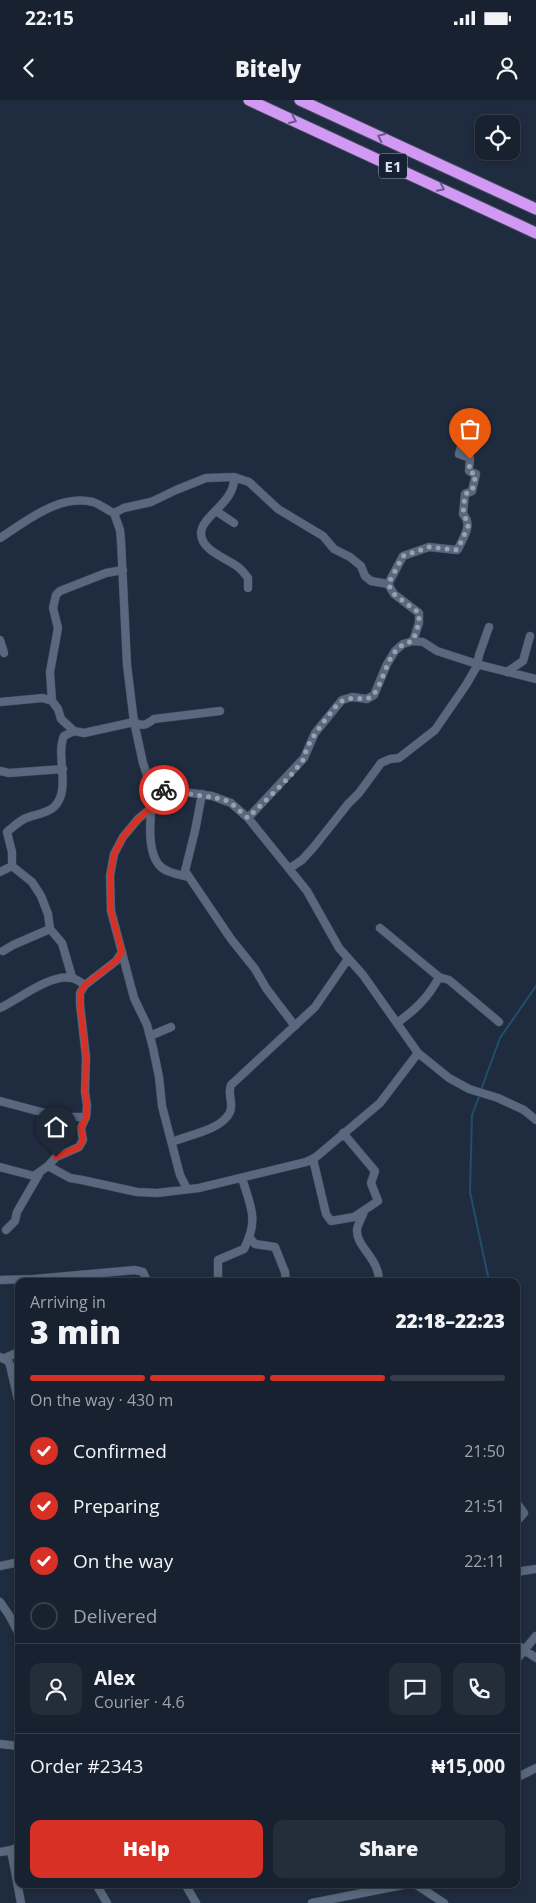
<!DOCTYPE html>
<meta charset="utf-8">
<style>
body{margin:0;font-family:"Open Sans",sans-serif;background:#242e3b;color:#f1f3f6;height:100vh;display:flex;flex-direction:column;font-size:19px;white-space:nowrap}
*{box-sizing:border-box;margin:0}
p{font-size:16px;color:#9ea3aa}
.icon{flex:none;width:28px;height:28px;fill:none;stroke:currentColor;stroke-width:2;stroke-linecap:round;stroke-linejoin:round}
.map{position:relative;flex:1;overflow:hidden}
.panel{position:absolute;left:15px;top:1178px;width:505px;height:610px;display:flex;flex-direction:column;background:#17212f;border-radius:10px;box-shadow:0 2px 8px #0003,0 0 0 1px #363e4b}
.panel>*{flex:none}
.controls{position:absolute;left:475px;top:15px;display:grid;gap:10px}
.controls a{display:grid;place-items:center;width:45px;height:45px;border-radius:10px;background:#17212f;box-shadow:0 2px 8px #0003,0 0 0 1px #363e4b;font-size:25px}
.pin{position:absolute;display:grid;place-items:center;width:42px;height:42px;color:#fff;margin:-51px -21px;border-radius:50% 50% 50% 0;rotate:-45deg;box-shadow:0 0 5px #0007}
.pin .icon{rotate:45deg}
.courier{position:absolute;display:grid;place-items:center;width:50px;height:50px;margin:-25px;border:4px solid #d93025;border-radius:50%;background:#fff;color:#222;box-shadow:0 1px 6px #0007}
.overview em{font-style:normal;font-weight:800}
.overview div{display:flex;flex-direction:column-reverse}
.overview{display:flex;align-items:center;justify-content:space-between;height:85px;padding:0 15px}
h1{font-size:32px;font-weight:800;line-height:38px}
.bar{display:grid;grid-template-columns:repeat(4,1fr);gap:8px 5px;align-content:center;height:60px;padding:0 15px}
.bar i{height:6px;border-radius:4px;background:#363e4b}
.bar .selected{background:#d93025}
.bar p{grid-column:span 4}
.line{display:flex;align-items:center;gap:12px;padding:0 15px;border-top:1px solid #363e4b}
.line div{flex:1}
.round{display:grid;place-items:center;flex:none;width:52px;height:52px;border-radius:10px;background:#242e3b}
ol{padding:0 15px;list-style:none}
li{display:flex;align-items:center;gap:15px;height:55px}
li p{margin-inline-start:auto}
li .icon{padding:5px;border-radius:50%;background:#d93025;color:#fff;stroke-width:4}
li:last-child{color:#9ea3aa}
li i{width:28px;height:28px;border:2px solid #363e4b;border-radius:50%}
.cta{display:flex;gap:10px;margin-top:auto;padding:10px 15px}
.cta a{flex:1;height:58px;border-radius:10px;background:#d93025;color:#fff;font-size:20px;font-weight:800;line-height:58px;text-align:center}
.cta a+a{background:#242e3b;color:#f1f3f6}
.status{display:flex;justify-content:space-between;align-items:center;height:35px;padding:0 25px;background:#17212f;direction:ltr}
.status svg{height:14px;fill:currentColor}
header{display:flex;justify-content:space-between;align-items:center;height:65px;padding:0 15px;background:#17212f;font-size:22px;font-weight:800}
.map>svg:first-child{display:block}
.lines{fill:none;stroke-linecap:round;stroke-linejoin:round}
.stream{stroke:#204f6c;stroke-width:2}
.minor-casing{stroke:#3e4959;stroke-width:9}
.highway-casing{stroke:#3e4959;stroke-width:13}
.minor{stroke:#59687e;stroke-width:8}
.highway{stroke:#d199f4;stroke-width:11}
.oneway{stroke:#6a588a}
.done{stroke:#97a1b0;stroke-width:5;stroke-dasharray:0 9}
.route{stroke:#d93025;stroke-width:6}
.labels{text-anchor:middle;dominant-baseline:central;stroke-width:4.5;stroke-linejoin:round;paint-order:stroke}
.shield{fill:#162234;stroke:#9ea7b6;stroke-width:1}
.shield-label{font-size:15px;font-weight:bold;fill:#d8e0ed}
</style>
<div class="status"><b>22:15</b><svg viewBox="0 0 49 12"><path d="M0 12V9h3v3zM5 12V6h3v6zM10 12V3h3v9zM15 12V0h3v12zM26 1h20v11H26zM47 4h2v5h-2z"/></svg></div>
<header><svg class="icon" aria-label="back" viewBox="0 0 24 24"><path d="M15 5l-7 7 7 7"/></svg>Bitely<svg class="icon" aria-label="person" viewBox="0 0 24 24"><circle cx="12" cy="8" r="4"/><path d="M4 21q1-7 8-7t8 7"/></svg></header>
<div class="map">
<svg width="536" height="1803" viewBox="0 0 536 1803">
<rect width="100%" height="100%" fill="#1f2c3f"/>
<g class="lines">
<path class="stream" d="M481,990l19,-52 36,-52
M480,994l-8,21 -2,77 19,89"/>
<defs>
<path id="minor" d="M234,377c2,25 -32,38 -33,56 0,18 26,25 37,34 4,3 7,7 10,11v10
M216,411l18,12
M114,413l10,-5 27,-6 25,-12 30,-12 28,-1 15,5 29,27 45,27 11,13 16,8 11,9 4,10 6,5 17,3 6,10 25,19v10l-6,18
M0,438c27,-17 58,-44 93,-36 7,2 14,8 21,11l6,17 1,11 6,124 7,57 9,41 5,15 7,7 8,4 49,7 19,7 17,15 59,73 32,57 24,27 55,78 31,25 20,11 29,9 26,12 12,10
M123,470l-17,3 -46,18 -4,4 -3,13 5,20 -8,44 2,29 6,8 3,10 13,12 10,2 50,-11c9,5 12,3 20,-3l66,-8
M388,484l15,-28 26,-9 28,3 1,-1c6,-13 15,-24 5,-35l2,-20 7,-3 4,-17 -7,-3 1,-13 -11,-4 2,-7
M0,540l4,13
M507,572l16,-11 7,-25
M0,602l43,-4 9,3
M0,671l9,2 54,-4
M155,685c-4,21 -10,63 4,80 7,8 19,9 29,12
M202,694l-7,37 -10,40 46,68 24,30 11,19 29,38
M150,709l-12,10 -15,18 -9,17 -4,22 1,35 23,87 13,27 6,23 6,29 3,29 18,69 7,14
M248,718l56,-60 11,-25 27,-33 10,-3 15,2 7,-4 13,-31 8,-13 8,-7 10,-3 10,1 14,9 43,14 56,14
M290,768l12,-8 11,-12 35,-44 11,-11 22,-30 9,-4 9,-1 36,-28 31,-45 11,-19 2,-11 10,-28
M0,772l12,-6
M380,828l59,49 10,3 50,42
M3,851l10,-6 37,-16
M72,877l-10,-34 -12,-14 -2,-15 -7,-18 -9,-14 -20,-16v-14l-5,-20c6,-5 12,-11 19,-14 8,-3 22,-5 28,-11 18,-17 1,-51 10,-71l10,-5
M0,908c19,-9 50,-34 71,-30 5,0 10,5 14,7
M397,923c18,-13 32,-26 42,-46
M150,936l21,-9
M0,1001l60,16h26
M172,1042c16,-7 50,-12 58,-30 4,-9 -3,-18 1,-27l84,-78 33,-48
M313,1059l13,55 5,7 23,-4 24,-16 -7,-18 4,-12 -32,-38
M48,1066l22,12 12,2 55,12 20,1 42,-5 107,-26 10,-5 64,-54 38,-50
M0,1067l34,9 14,-10 8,-9 23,-10 4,-7 -2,-12 5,-11 1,-11 -2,-14 1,-35 -6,-53v-11l5,-8 31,-24 6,-9
M364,1111c-1,5 -7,14 -7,19 -1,17 22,28 22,51
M6,1130l9,-9 2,-9 22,-38
M250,1138l5,6 20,3 10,25 1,9
M0,1180l34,-1 101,-9 8,2 4,9
M218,1181v-21l26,-11c15,-30 7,-41 -2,-71
M0,1257l8,4 2,4 9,39
M5,1258l14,-6
M516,1402l8,11 -8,9
M0,1466l19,-4
M516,1472l20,-3
M0,1502l9,13 10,19
M516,1544l20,14
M516,1560l20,-24
M0,1644l19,2
M516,1678l20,-10
M19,1747l-8,3 10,53
M0,1752l11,-2
M96,1784l11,19
M185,1784l11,19
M415,1784l29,19
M312,1803l96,-19"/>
<path id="highway" d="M249,0l287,133
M300,0l236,109"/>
</defs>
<use href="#minor" class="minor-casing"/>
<use href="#highway" class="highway-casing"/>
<use href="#minor" class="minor"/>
<use href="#highway" class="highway"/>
</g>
<defs><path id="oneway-chevron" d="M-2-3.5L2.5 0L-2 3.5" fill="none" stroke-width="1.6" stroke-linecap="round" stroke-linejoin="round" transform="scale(1.25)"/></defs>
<g class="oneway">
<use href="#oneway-chevron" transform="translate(293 20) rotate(24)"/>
<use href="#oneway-chevron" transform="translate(381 37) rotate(-155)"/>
<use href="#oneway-chevron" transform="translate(441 88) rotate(26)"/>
</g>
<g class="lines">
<path class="done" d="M164,690l59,9 8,4 17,15c18,-19 40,-37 55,-58 2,-5 3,-10 5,-14 8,-15 19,-29 29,-41 13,-14 30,0 37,-11 13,-19 13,-48 39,-53l6,-18v-10l-25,-19 -6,-10 15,-28 26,-9 26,3 3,-1 11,-25 -6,-10 2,-20 7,-3 4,-17 -7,-2 1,-13"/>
<path class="route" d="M56,1057l23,-10 4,-7 -2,-12 5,-11 1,-11 -2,-14 1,-35 -6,-53v-11l5,-8 31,-24 6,-9 -11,-41 -1,-35 4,-22 9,-17 15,-18 12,-10 5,-24 9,5"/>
</g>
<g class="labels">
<rect class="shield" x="379" y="53.5" width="28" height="25" rx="4"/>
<g class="shield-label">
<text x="393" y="66">E1</text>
</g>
</g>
</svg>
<div class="controls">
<a><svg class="icon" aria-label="locate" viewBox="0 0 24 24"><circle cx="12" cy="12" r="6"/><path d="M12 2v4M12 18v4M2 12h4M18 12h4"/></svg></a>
</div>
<div class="pin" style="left:470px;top:359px;background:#ea580c"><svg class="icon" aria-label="bag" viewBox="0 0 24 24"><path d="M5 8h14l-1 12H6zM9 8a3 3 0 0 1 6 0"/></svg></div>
<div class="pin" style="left:56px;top:1057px;background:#1f2937"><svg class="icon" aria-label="home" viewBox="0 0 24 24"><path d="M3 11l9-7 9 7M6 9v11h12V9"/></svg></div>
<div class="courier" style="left:164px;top:690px"><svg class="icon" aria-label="bike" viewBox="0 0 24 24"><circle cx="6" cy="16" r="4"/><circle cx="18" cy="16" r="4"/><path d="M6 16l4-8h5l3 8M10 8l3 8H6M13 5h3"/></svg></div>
<section class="panel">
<div class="overview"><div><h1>3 min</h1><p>Arriving in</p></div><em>22:18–22:23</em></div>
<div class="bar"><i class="selected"></i><i class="selected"></i><i class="selected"></i><i></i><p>On the way · 430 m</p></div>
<ol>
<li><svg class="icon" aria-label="check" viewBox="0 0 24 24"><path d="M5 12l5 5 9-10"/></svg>Confirmed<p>21:50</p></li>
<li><svg class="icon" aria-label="check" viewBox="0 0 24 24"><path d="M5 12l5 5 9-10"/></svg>Preparing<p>21:51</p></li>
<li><svg class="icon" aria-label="check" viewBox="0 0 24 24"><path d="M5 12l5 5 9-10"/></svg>On the way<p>22:11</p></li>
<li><i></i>Delivered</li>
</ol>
<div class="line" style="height:90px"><a class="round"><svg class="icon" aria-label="person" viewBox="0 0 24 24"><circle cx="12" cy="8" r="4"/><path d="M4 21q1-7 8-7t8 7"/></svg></a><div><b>Alex</b><p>Courier · 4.6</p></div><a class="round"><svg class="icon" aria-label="chat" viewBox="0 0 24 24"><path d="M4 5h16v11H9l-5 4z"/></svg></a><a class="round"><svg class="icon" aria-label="phone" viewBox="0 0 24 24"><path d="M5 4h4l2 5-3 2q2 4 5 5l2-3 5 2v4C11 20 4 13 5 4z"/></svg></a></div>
<div class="line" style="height:65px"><div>Order #2343</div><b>₦15,000</b></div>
<div class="cta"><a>Help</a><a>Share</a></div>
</section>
</div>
